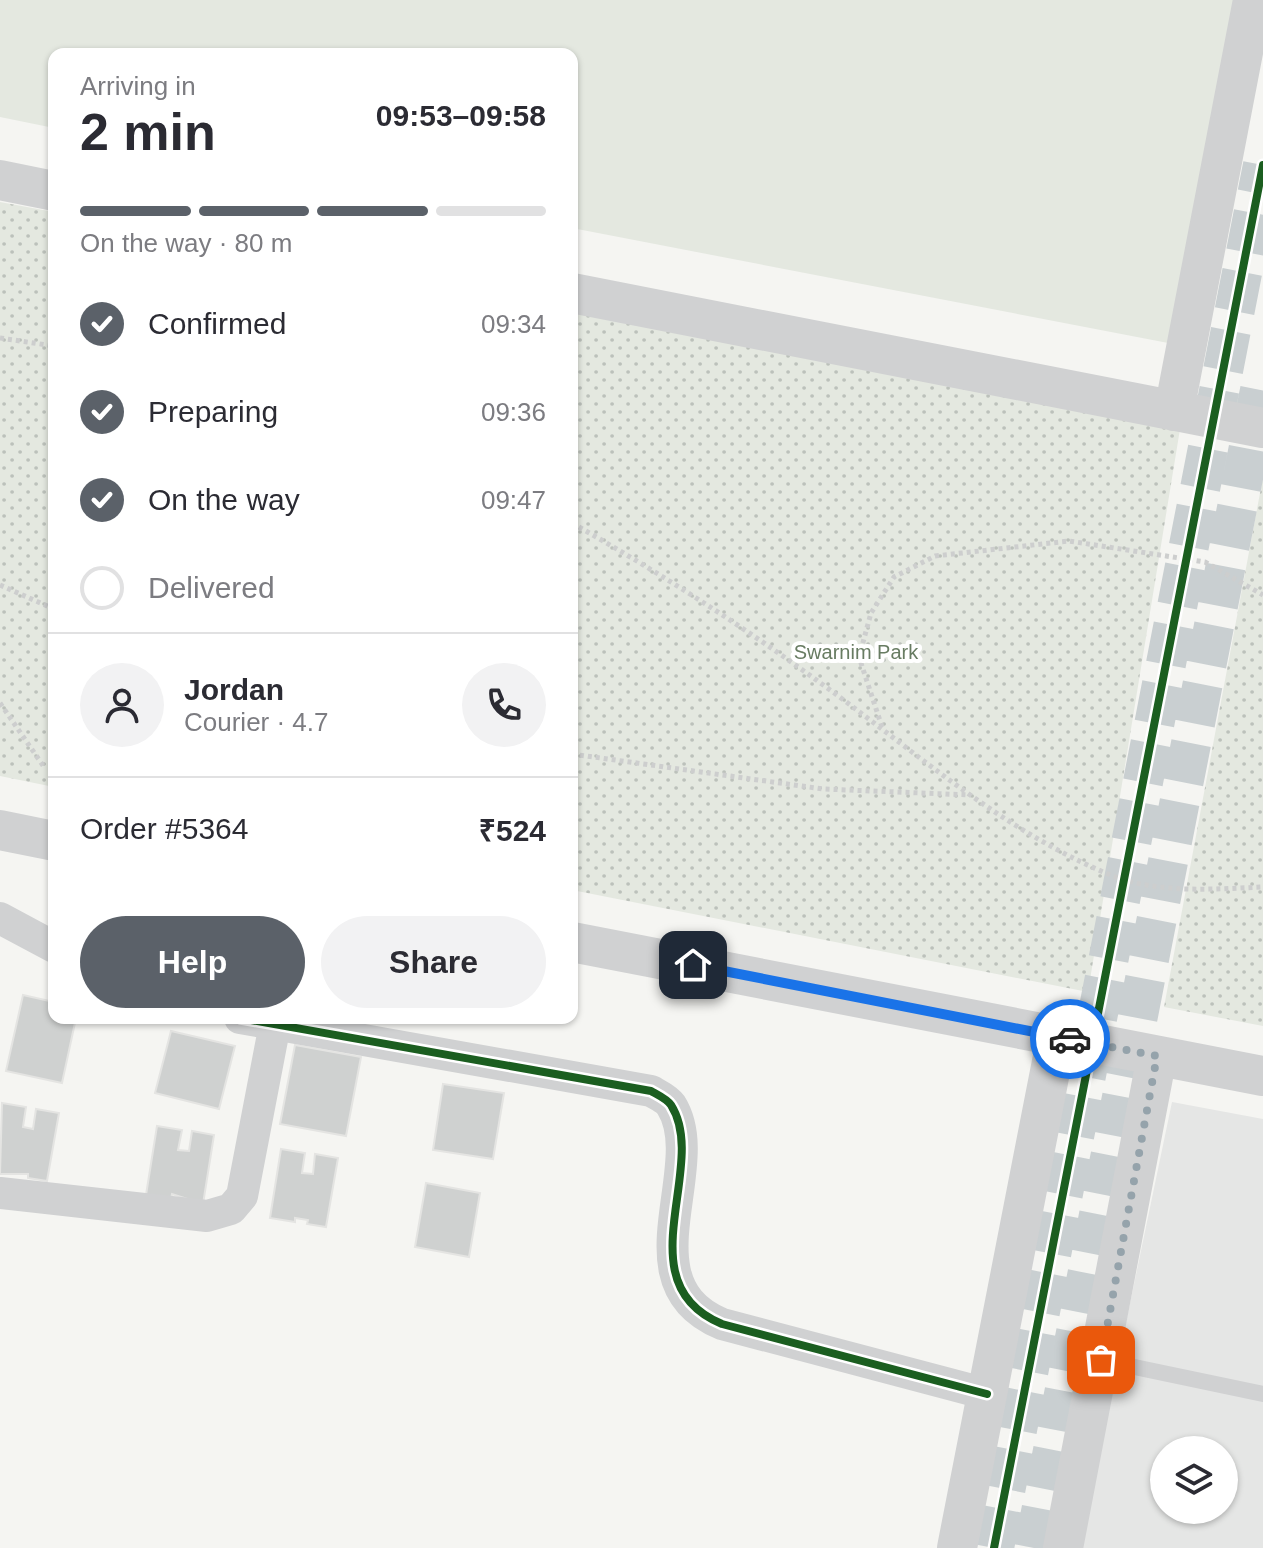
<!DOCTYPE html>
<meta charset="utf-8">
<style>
body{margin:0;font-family:Arial,sans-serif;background:#f2f2f3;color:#2b2b33;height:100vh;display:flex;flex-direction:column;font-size:30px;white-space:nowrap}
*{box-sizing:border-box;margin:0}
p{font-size:26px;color:#7c7c81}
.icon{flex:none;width:44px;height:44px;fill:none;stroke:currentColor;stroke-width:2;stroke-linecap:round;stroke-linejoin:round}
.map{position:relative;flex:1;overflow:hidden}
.sheet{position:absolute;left:48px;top:48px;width:530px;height:976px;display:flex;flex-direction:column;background:#fff;border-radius:16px;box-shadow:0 2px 6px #0004}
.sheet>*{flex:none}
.buttons{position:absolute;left:1150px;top:1436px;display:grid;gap:16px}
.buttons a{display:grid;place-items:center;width:88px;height:88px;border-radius:50%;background:#fff;box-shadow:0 2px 6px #0004;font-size:40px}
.pin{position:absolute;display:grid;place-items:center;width:68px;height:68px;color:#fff;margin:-34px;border-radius:16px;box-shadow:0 4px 12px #0006}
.courier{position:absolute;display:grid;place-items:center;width:80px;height:80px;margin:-40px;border:6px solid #1a73e8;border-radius:50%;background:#fff;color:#222;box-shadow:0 2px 10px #0007}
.overview em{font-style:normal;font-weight:800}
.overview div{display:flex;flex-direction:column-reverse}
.overview{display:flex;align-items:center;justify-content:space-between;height:136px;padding:0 32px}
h1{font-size:52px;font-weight:800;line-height:60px}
.bar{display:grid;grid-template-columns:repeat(4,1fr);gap:12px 8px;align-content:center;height:96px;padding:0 32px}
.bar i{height:10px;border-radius:6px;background:#e1e1e2}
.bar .active{background:#5b6169}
.bar p{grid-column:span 4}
.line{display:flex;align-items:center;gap:20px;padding:0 32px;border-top:2px solid #e1e1e2}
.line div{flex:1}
.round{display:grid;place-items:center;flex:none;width:84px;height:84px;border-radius:42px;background:#f2f2f3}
ol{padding:0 32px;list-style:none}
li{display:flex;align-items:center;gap:24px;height:88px}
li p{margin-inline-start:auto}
li .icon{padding:8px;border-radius:50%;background:#5b6169;color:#fff;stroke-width:4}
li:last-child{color:#7c7c81}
li i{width:44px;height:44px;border:4px solid #e1e1e2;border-radius:50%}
.primary-button{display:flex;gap:16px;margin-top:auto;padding:16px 32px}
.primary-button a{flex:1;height:92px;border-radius:48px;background:#5b6169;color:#fff;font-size:32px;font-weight:800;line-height:92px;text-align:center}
.primary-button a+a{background:#f2f2f3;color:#2b2b33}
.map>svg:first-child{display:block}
.built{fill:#e5e6e5;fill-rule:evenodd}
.green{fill:#e4e8e0}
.park{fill:url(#park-dots)}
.building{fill:#cfd1d0;stroke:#e4e4e2;stroke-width:2}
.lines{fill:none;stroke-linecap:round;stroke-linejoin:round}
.tertiary-tunnel{stroke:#c9cfd1;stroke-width:40;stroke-dasharray:40 20;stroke-linecap:butt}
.path{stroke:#cdcece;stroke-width:5;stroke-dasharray:4 4;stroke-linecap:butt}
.service{stroke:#d0d1d2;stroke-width:16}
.minor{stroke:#d0d1d2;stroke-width:32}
.tertiary{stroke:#d0d1d2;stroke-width:40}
.cycleway-casing{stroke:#fff;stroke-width:13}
.cycleway{stroke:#1b5e20;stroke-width:8}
.done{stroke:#95a3ab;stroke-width:8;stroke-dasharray:0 14.4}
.route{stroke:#1a73e8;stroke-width:10}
.labels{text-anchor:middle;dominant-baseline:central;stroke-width:8;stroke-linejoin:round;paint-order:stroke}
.park-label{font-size:20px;fill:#687c62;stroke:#fff}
</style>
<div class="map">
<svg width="1263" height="1548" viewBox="0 0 1263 1548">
<defs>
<pattern id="park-dots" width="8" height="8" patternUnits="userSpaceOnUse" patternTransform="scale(2)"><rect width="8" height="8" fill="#e4e8e0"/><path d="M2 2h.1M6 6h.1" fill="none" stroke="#bcc1bb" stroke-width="1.8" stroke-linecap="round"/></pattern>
</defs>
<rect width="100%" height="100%" fill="#f5f5f2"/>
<path class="built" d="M1172,1102l91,17v429h-184zM1164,1450h60v60h-60z"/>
<path class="green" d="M0,0h1261l-72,347 -617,-119v-174h-518v74l-54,-11z"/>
<path class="park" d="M0,202l54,10v575l-54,-11z
M572,309l609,114 -93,569 -516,-102z
M1263,477v549l-99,-19z"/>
<path class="building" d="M23,995l31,7v16h22l-14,65 -56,-12z
M171,1031l64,15 -16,63 -64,-16z
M295,1045l66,12 -15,79 -66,-12z
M443,1084l61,9 -11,66 -60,-9z
M2,1103l24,4 -3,20 10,2 3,-20 23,4 -12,68 -19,-3v-4h-28z
M157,1126l25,4 -4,20 11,1 3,-20 22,4 -11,69 -31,-10 -1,5 -25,-4z
M281,1149l24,4 -3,20 11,1 2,-20 23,4 -12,69 -19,-3 1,-4 -13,-2v4l-25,-4z
M426,1183l54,10 -11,64 -54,-10z"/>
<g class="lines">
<path class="tertiary-tunnel" d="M994,1548l269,-1383
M1034,1548l229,-1173"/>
<path class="path" d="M0,338l54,8
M572,523c88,50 172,104 254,164 92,67 180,146 287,189 47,18 101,13 150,11
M0,585l54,24
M0,703l44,64
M882,727l-23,-70 12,-44 23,-36 41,-21 134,-15 136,21 58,33
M572,754l251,35 148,6"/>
<path class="service" d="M1101,1360l162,34"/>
<path class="minor" d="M0,918l54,29
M240,1018l411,73c7,4 16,8 20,14 39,61 -48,178 51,219l265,70
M0,1193l207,23 24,-7 11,-13 33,-172"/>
<path class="tertiary" d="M0,180l54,11
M572,293l691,135
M1174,411l79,-411
M0,830l54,11
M572,942l691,134
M957,1548l100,-512
M1063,1548l94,-492"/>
<defs>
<path id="cycleway" d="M240,1018l411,73c7,4 16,8 20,14 39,61 -48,178 51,219l265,70
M994,1548l269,-1383"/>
</defs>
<use href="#cycleway" class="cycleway-casing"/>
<use href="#cycleway" class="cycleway"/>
</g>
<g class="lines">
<path class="done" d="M1070,1039l87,17 -56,304"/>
<path class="route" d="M693,965l377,74"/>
</g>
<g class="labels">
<g class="park-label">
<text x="856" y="652">Swarnim Park</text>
</g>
</g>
</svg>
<div class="buttons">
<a><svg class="icon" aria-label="layers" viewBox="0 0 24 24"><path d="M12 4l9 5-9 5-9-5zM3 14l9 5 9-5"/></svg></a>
</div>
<div class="pin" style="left:1101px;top:1360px;background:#ea580c"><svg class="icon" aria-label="bag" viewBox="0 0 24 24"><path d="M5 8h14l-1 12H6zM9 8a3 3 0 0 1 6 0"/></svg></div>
<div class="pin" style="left:693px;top:965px;background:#1f2937"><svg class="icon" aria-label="home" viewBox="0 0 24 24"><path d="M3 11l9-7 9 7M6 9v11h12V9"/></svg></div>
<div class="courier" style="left:1070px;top:1039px"><svg class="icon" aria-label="car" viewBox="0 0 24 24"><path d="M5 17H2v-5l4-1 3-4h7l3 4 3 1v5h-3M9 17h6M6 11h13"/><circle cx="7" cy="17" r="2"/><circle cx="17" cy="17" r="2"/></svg></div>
<section class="sheet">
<div class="overview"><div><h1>2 min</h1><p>Arriving in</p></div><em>09:53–09:58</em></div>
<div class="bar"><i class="active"></i><i class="active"></i><i class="active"></i><i></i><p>On the way · 80 m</p></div>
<ol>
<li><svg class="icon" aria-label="check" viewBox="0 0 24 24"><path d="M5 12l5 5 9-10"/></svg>Confirmed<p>09:34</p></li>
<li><svg class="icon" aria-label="check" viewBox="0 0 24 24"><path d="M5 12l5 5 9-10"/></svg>Preparing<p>09:36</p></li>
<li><svg class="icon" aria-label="check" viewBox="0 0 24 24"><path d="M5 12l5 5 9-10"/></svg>On the way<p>09:47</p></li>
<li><i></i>Delivered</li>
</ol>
<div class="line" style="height:144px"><a class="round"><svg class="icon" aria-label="person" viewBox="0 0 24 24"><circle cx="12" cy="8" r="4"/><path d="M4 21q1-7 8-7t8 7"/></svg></a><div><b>Jordan</b><p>Courier · 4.7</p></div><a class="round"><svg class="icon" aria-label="phone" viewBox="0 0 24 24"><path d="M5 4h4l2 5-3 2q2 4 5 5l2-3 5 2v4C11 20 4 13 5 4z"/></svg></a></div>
<div class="line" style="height:104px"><div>Order #5364</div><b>₹524</b></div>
<div class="primary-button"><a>Help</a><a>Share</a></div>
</section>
</div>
